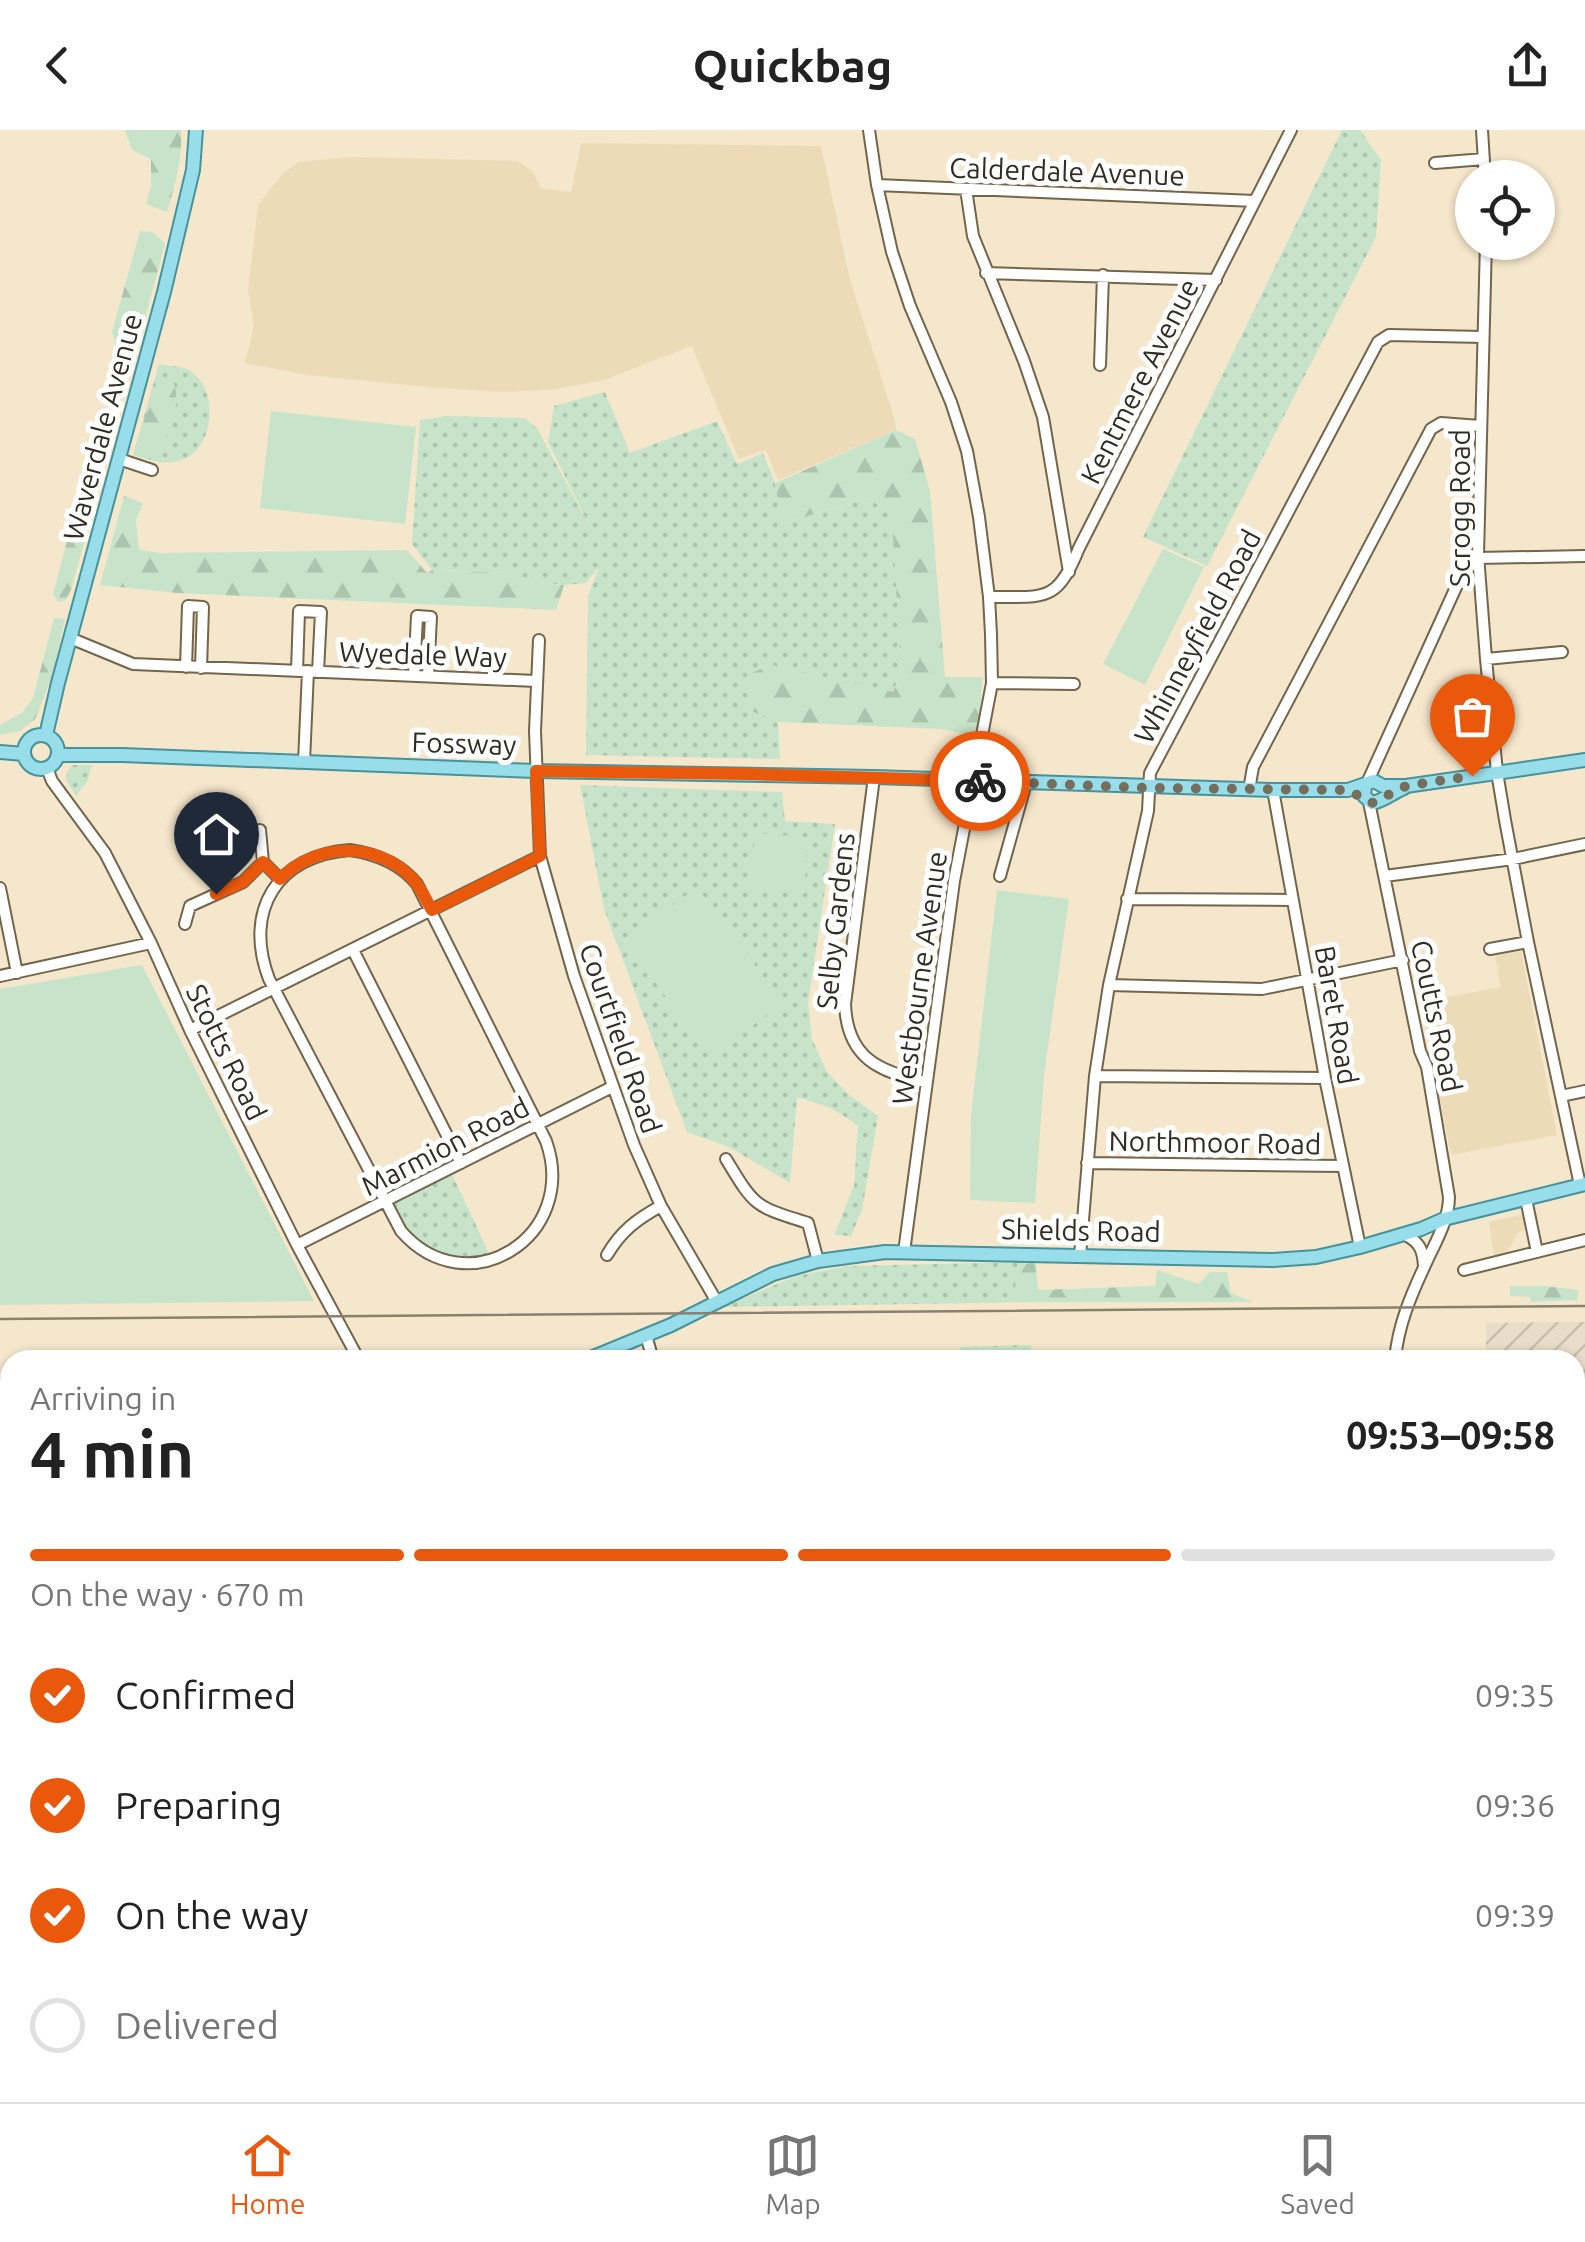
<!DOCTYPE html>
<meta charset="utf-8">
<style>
body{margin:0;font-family:Ubuntu,sans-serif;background:#f2f2f2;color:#222;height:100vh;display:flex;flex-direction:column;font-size:38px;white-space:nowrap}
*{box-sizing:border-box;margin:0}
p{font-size:32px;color:#767676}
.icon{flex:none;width:55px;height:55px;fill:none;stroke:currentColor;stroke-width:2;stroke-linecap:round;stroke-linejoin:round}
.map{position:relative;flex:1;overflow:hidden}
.side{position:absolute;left:0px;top:1220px;width:1585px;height:752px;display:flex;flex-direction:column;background:#fff;border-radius:30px 30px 0 0;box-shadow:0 2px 8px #0004}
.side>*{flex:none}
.buttons{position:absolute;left:1455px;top:30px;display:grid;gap:20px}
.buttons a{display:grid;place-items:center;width:100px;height:100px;border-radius:50%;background:#fff;box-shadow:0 2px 8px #0004;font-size:50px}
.pin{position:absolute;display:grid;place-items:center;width:85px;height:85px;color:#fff;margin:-102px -42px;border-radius:50% 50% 50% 0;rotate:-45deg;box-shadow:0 0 10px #0007}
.pin .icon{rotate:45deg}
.courier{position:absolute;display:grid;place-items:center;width:100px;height:100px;margin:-50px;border:8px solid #ea580c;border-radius:50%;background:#fff;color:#222;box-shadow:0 2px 12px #0007}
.head em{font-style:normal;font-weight:700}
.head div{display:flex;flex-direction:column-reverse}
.head{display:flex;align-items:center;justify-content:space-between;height:170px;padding:0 30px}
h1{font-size:65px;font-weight:700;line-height:75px}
.bar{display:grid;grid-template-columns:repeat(4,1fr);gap:15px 10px;align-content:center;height:120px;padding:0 30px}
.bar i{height:12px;border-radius:8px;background:#e0e0e0}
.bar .on{background:#ea580c}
.bar p{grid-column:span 4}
ol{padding:0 30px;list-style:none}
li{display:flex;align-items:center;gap:30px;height:110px}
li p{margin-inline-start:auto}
li .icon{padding:10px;border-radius:50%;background:#ea580c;color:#fff;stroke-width:4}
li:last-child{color:#767676}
li i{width:55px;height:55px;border:5px solid #e0e0e0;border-radius:50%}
header{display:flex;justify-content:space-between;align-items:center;height:130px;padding:0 30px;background:#fff;font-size:45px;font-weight:700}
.tabs{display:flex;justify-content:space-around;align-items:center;height:140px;border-top:2px solid #e0e0e0;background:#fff;font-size:28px;color:#767676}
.tabs a{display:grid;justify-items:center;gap:5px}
.tabs .on{color:#ea580c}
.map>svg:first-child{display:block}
.built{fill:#eddbb8}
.industrial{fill:url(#industrial-furrows)}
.medical{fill:#f2d7db}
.grass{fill:url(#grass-dots)}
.forest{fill:url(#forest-firs)}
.garden{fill:#c7e4ca}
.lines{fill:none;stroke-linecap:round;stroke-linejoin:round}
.minor-casing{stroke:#72654c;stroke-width:14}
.major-casing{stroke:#47929b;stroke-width:16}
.minor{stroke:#fff;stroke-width:10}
.major{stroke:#98deea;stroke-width:12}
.tram{stroke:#89806e;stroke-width:2.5}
.done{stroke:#766e5d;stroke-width:10;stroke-dasharray:0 18}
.route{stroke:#ea580c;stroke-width:12}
.labels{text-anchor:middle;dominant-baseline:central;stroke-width:10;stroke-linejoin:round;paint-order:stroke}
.street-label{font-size:28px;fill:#322d22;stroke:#fff}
</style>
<header><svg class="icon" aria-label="back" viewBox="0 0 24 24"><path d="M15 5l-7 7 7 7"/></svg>Quickbag<svg class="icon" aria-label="share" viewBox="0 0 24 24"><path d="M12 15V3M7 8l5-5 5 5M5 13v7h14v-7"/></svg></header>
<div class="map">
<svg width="1585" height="1972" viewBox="0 0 1585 1972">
<defs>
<pattern id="industrial-furrows" width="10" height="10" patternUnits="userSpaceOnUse" patternTransform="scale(2.5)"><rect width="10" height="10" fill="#e9ddc9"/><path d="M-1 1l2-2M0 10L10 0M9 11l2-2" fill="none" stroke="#c8beac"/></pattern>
<pattern id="grass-dots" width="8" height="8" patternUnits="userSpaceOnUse" patternTransform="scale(2.5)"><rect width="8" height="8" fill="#c7e4ca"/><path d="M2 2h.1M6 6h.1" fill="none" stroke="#abc4ad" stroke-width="1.8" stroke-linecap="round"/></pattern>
<pattern id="forest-firs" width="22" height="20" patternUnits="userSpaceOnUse" patternTransform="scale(2.5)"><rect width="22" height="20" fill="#c7e4ca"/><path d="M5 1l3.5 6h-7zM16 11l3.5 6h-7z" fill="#abc4ad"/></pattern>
</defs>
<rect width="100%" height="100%" fill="#f5e7cb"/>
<path class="built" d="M581,13l240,3 29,134 44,137 2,13 -118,50 -12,-30 -27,9 -47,-112 2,-2 -90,35 -53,10 -47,2 -68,-4 -128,-13 -63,-12 9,-37 -6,-36 10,-85 25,-32 16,-11 51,-5 167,4 16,10 7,17 31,4z
M1521,821l36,184 -106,20 -30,-153 80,-15 -6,-31z
M1524,1084v16l-5,2 -12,20 -13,4 -5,-34z
M0,1808l10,1v153l145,1 8,9h-163z
M1253,1963v-1l175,1 -30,9h-142z"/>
<path class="industrial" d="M1585,1192v125l-10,-2v-85h-89v-37z"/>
<path class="medical" d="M1575,1635h10v285h-10z"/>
<path class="grass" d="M1342,0h18l21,30 -5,77 -169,329 -64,-29z
M159,234c9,2 24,2 31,7 31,19 24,81 -11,90 -16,5 -30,-2 -46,-6z
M605,262l25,61 87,-32 20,43 26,-11 12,30 7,41 86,-27 25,20 8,156 -9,20 -121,-28 -24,43 31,14 2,37 -194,-4 2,-158 11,-30 -13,16 -22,2 -42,-3 -12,-9 -78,-3 -20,-26 8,-124 29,-4 75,2 13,10 53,99 -42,-85 6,-36z
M72,635h20l-4,15 -12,16 -10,-16 1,-8z
M580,655l202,7 3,29 50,3 -27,179 4,36 15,33 22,23 29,21 -16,94 -11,26 -17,-1 20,-49 4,-61 -27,-17 -34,-11 -7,86 -61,-36 -42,-15 -83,-223z
M451,1042l38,81c-38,15 -76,-9 -95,-41l2,-11z
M1035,1132l4,40 -316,5 73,-31 51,-10z
M1031,1215l1,15h-71l-1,-13z
M238,1962h963l3,10h-974z"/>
<path class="forest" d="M125,0h56c2,28 -6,55 -14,82l-21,-8 5,-18v-27l-19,-9z
M140,101l13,1 12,12 -29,107 -19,-3 -5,-16z
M171,247c15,28 -5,58 -16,84l-22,-6 24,-75z
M896,300l19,9 15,52 15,186h38l-6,59 -37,-7 -162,-7 -31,-13v-34l24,-10 122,27 8,-19 -9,-156 -24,-20 -86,27 -7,-41z
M124,366l19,7 -7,17 3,30 21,3 247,-3 20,23 5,-3 78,3 12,9 42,3 -8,25 -379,-17 -77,-8z
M76,377l17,3 -22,80 -6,11 -7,1 -5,-8z
M54,488l11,1 -13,58 -17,42 -15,12 -20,4v-10l23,-13 10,-14z
M1035,1132l3,28 117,-4 2,-16 42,14 11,-12h17l4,21 22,9h-237l-1,-35z
M1510,1156h34l35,4 -2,10 -46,2 -1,-5 -20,-1z"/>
<path class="garden" d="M271,281l145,16 -11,97 -145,-16z
M1163,419l41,18 -59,118 -42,-21z
M755,703l53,4 -4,57 -53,-5z
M697,757l86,116 -72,54 -87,-116z
M997,760l72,9 -25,176 -9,128 -65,-3 1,-85z
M142,835l172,336 -314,4v-316z
M1575,1920h10v52h-102l-2,-9 94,-1z
M358,1963h108l2,9h-107z
M650,1963v-1l71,1 -35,9h-33z
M1025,1963h145l3,9h-145z"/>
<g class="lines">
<defs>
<path id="minor" d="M869,0l8,55 15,67 18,54 41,96 16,49 12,66 10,80 2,37 1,49 -38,198 -50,371
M1482,0l3,48
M1435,33l49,-4
M877,55l378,16
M966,59l7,47 51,125 19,56 26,155
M1486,112l-8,313 8,104 11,113 8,48 23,122 52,243
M986,143l230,7
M1100,235l3,-90
M119,329l33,11
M1478,428l107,-2
M989,467c55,-1 67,8 90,-49l212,-418
M70,508l63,26 403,17
M539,510l-4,91 5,125 34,120 60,169 27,61 56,96
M1486,529l76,-7
M186,537l2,-61 15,1 -2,61
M297,541l2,-60 22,1 -3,60
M414,546l3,-60 14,1 -3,59
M992,553l82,1
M304,632l4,-91
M47,638l5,13 53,72 46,90 39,87 107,215 62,115
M874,647l-29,227c2,54 34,68 81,78
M1367,653l100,-220 11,-8
M1249,660l4,-23 178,-338 10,-6 39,3
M1273,660l52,288 35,169
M1369,672l51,249 7,16 22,130c0,23 -14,46 -23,66 -15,32 -28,62 -31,97
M260,700l3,32 17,17
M350,720c27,4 50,13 67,34l129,257c34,96 -79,166 -145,90l-132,-252c-26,-68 8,-124 81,-129z
M1000,746l26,-93
M1385,746l128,-17 72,-15
M0,758l17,85
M1127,769l166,1
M185,794l5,-18 53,-24 20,-20
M1490,819l38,-7
M353,820l108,213
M0,846l151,-33
M1109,855l153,4 141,-29
M190,900l350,-174
M1095,946l230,2
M1561,966l24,-5
M726,1029c29,48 28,47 82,64l10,38
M1087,1033l256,3
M1526,1069l11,53
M1403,1104c16,7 20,15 21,32
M297,1115l315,-158
M607,1125c14,-24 30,-36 54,-49
M1080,1126l15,-180 14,-91 39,-174 2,-38 228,-431 11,-7 94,2
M1464,1140l121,-30
M646,1205l7,25
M0,1254h10
M0,1339h10
M0,1504l7,-78
M0,1655l10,1
M0,1782l10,10
M0,1800l10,1
M163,1962l8,10
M1246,1962l3,10
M1433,1972l32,-10"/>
<path id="major" d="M46,605l12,-52 106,-391 29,-122 3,-40
M24 622a17 17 0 1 1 34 0a17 17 0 1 1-34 0Z
M0,622l24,2
M58,625h64l414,16 338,6 399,13h75l26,-9 9,5h23l179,-26
M1365,656l-1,10 8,7c11,-2 22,-11 32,-15
M586,1230l85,-35 102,-51 45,-13 67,-9 388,8 43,-3 44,-10 61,-18 23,-10 141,-35
M0,1426h10"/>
</defs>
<use href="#minor" class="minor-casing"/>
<use href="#major" class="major-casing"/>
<use href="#minor" class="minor"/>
<use href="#major" class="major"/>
<path class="tram" d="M0,1189l1585,-13"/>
</g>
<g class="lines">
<path class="done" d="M980,651l169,7 199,2 24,13 34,-17 66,-10"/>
<path class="route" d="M216,764l27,-12 20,-20 17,17c35,-36 94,-38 130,-3 10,9 15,23 22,34l108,-54 -4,-85 212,3 232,7"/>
</g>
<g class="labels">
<g class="street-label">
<text transform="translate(1067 41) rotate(2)">Calderdale Avenue</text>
<text transform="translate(1139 251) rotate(-63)">Kentmere Avenue</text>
<text transform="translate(102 297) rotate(-75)">Waverdale Avenue</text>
<text transform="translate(1459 378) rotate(-90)">Scrogg Road</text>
<text transform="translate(1197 506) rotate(-62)">Whinneyfield Road</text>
<text transform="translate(423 524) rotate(2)">Wyedale Way</text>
<text transform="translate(464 613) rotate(2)">Fossway</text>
<text transform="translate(835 791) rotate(-84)">Selby Gardens</text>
<text transform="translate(919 848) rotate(-82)">Westbourne Avenue</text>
<text transform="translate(1337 885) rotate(80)">Baret Road</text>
<text transform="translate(1437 886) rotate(78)">Coutts Road</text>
<text transform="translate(621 908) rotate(71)">Courtfield Road</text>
<text transform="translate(227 922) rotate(64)">Stotts Road</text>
<text transform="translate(1215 1012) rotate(1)">Northmoor Road</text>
<text transform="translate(445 1016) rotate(-27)">Marmion Road</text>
<text transform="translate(1081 1100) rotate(1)">Shields Road</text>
</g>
</g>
</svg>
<div class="buttons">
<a><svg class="icon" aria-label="locate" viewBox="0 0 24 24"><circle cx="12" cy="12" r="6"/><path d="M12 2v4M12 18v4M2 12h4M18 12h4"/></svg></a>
</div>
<div class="pin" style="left:1472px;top:646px;background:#ea580c"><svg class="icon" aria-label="bag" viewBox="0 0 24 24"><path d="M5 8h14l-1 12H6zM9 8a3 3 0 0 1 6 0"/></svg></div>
<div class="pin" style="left:216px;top:764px;background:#1f2937"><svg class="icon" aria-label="home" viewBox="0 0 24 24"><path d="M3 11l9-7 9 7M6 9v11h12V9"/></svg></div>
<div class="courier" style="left:980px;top:651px"><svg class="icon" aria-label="bike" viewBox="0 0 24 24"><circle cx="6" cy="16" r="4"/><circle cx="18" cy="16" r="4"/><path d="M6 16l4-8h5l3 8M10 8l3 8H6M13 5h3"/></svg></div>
<section class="side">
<div class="head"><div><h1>4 min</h1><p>Arriving in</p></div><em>09:53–09:58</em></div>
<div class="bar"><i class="on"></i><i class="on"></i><i class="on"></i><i></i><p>On the way · 670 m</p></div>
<ol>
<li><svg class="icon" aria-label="check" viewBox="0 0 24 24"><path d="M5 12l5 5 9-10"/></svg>Confirmed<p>09:35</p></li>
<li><svg class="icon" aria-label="check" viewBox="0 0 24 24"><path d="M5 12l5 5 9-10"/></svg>Preparing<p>09:36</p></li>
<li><svg class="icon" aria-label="check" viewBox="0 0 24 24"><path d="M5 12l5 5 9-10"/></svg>On the way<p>09:39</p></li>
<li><i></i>Delivered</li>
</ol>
</section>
</div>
<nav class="tabs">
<a class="on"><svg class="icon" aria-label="home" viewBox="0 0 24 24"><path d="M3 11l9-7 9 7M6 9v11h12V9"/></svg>Home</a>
<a><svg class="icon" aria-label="map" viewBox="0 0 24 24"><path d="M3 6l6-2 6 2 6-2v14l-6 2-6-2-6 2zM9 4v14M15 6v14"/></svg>Map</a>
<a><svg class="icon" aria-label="saved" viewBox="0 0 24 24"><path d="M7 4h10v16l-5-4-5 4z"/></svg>Saved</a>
</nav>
